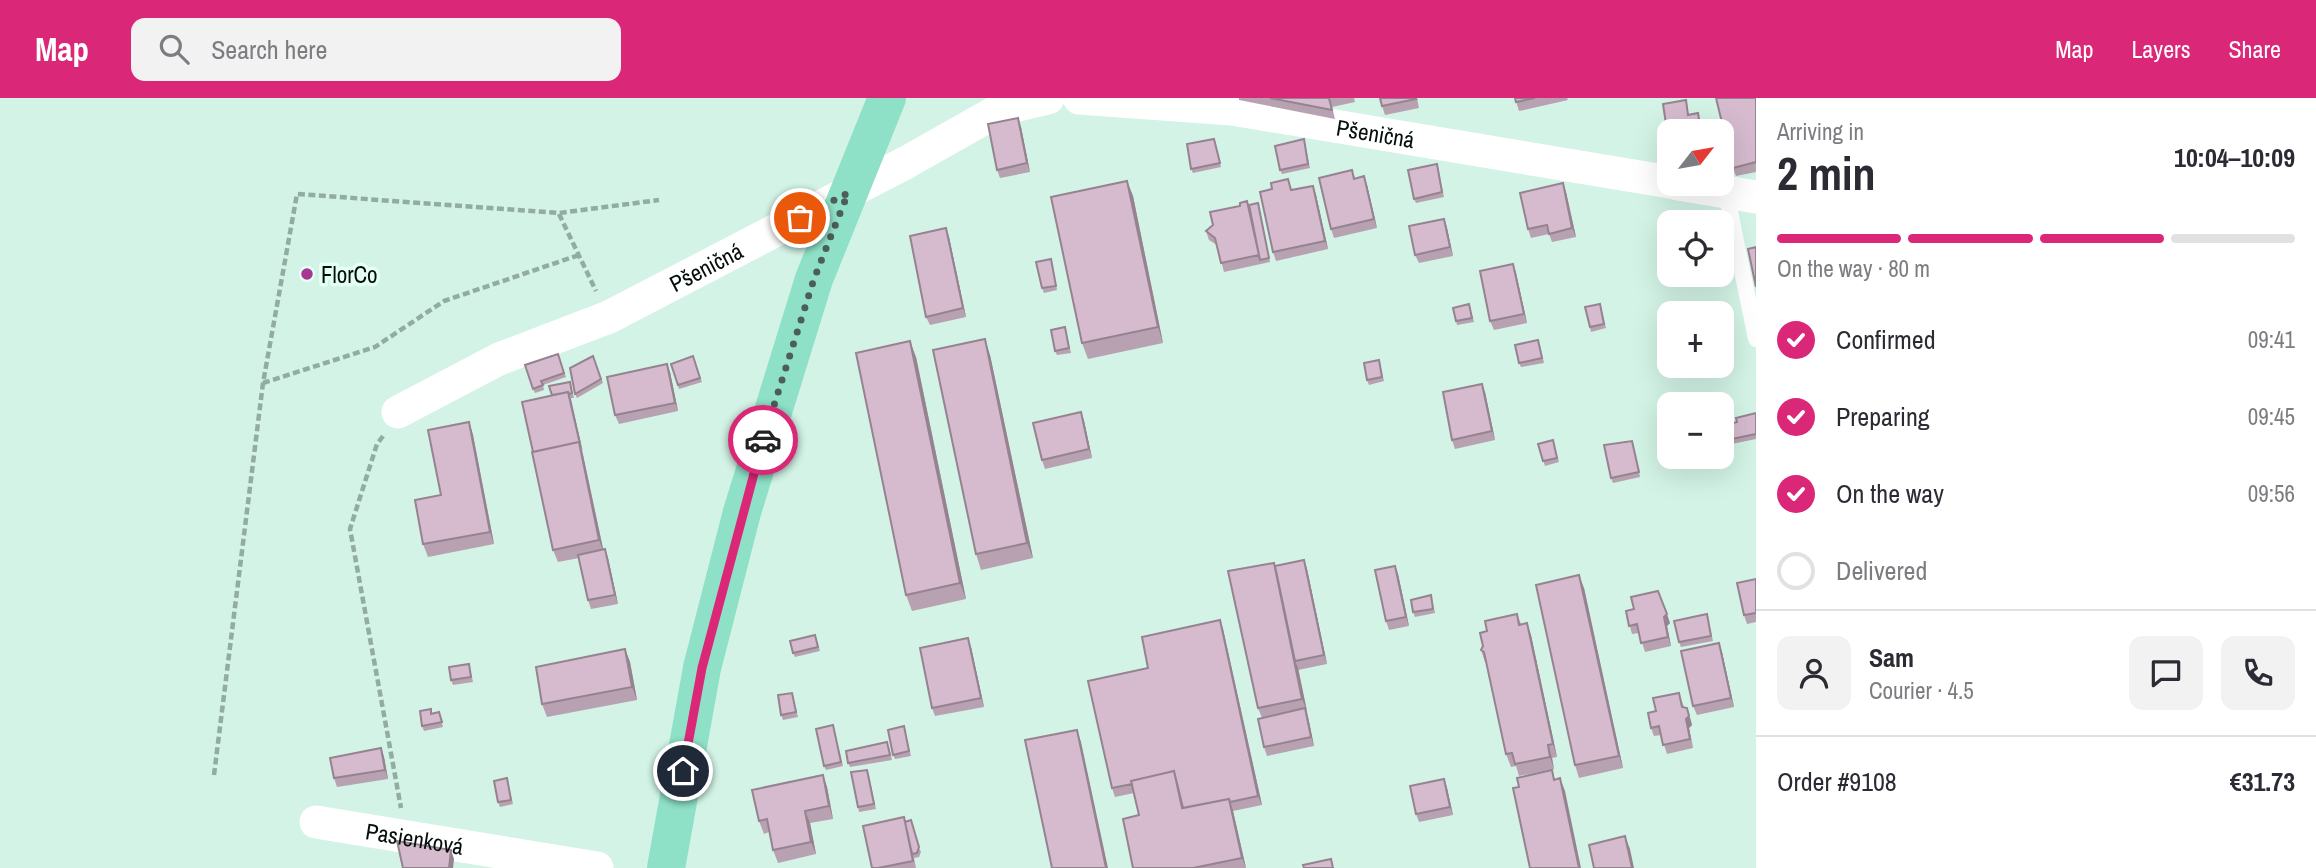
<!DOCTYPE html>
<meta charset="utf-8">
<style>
body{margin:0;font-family:"Archivo Narrow",sans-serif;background:#f2f2f3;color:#2b2b33;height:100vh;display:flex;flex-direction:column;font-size:26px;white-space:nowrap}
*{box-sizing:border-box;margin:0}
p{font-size:23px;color:#7c7c81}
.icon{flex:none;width:38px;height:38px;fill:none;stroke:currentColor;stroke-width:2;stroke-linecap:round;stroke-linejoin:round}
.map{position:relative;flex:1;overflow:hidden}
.drawer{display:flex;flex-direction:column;background:#fff;width:560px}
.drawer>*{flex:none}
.needle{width:46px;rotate:59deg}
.tools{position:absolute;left:1657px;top:21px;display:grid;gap:14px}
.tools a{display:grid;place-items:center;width:77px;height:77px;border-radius:14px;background:#fff;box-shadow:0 7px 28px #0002;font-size:35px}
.pin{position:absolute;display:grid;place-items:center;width:60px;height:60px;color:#fff;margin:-30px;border:4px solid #fff;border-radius:50%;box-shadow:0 2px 7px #0007}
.courier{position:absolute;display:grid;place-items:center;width:70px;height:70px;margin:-35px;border:5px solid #db2777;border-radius:50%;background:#fff;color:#222;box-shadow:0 2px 9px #0007}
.headline em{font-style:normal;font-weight:700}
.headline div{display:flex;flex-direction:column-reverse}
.headline{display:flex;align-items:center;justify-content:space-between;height:119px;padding:0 21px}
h1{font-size:46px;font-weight:700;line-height:52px}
.bar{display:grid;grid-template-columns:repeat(4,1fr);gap:10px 7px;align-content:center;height:84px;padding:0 21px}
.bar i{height:9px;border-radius:5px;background:#e1e1e2}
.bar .on{background:#db2777}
.bar p{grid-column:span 4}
.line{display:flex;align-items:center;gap:18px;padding:0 21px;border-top:2px solid #e1e1e2}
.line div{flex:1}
.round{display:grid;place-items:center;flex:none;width:74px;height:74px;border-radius:14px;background:#f2f2f3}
ol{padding:0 21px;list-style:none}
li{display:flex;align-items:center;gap:21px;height:77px}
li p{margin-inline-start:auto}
li .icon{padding:7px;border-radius:50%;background:#db2777;color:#fff;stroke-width:4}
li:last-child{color:#7c7c81}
li i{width:38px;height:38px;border:4px solid #e1e1e2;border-radius:50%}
header{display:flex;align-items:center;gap:42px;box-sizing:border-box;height:98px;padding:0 35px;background:#db2777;color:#fff}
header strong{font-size:33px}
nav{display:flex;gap:38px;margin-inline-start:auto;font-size:24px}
.search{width:490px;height:63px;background:#f2f2f3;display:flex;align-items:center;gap:18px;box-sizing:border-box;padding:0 24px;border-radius:14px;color:#7c7c81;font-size:26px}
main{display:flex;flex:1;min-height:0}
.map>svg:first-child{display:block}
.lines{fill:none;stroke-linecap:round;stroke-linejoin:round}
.path{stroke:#92aca1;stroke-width:4.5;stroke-dasharray:7 3.5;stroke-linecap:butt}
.service{stroke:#fff;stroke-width:16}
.minor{stroke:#fff;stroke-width:33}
.primary{stroke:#8ee0c7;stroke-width:38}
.wall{fill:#b8a1b1}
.shaded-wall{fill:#968390}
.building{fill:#d6bbce;stroke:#968390;stroke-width:2}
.done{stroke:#4c5e57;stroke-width:7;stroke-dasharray:0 12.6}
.route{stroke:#db2777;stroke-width:9}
.poi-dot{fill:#a83692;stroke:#e4fff3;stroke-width:2.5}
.labels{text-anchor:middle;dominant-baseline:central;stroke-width:7;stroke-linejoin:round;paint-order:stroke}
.street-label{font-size:23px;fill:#040e0a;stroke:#e4fff3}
.poi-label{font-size:23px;fill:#040e0a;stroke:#e4fff3;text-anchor:start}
</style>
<header>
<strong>Map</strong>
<div class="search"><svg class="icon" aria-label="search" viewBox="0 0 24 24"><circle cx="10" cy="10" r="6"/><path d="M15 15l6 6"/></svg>Search here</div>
<nav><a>Map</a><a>Layers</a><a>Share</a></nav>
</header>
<main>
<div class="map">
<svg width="1756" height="770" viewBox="0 0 1756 770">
<rect width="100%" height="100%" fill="#d2f3e5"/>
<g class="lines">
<path class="path" d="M559,116l37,77
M263,285l112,-36 69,-46 135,-46
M383,338l-6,8 -27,85 51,279
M214,677l49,-392 34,-189 262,19 100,-13"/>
<path class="service" d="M1726,94l30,147"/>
<g class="minor">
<path id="s1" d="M1079,0l153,11 438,73"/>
<path d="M1678,86l78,13"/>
<path id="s2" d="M398,314l101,-53 110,-42 298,-155 94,-53 47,-11"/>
<path id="s3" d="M316,724l281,46"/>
</g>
<path class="primary" d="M666,770l36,-200 40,-156 72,-233 73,-181"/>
</g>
<path class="wall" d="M1239,0h115l1,4 -23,5 3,12 -96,-19z
M1417,0l2,10 -34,7 -3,-9z
M1515,0h52l1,2 -49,11z
M1756,0v74l-20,4 -3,-8z
M1021,29l9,45 -30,6 -3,-8z
M1214,41l7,28 -28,6 -2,-4z
M1305,46l5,24 -28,6 -2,-4z
M1438,71l6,28 -28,6 -2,-4z
M1352,72l3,8 12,7 10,43 -43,10 -3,-9z
M1127,83l6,15 30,147 -75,16 -6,-16z
M1563,85l3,9 10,45 -24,5 -3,-8 -18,4 -3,-9z
M1313,88l3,9 12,54 -52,12 -3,-9 19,-62z
M1249,107l10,3 11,54 -46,10 -7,-27 -8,-5 -3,-9z
M1444,121l3,9 6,28 -34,7 -4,-8z
M949,139l17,80 -36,8 -4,-8z
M1051,161l6,31 -13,3 -2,-5z
M1513,166l3,9 11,50 -33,7 -4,-9z
M1469,206l5,18 -17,3 -1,-4z
M1600,206l6,24 -15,4 -1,-5z
M1065,229l6,26 -14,2 -2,-4z
M1540,247l4,18 -23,4 -2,-4z
M558,256l8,23 -23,8 1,5 -9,3 -2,-4z
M990,257l43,203 -52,12 -5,-16z
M593,258l10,27 -26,15 -2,-4z
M693,258l9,26 -23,7 -8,-25z
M916,259l50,242 -54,12 -6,-16z
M1379,262l5,21 -15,4 -2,-5z
M670,274l8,39 -59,13 -4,-9z
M570,284l4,16h-3l32,151h2l3,9 10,46 -27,5 -3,-9 -9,-42 -21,4 -5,-12 -20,-98z
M1485,294l10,48 -40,9 -3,-9z
M1081,314l3,9 8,37 -47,11 -3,-9z
M1756,315v26l-34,7v-20l15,-4z
M469,324l4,13 21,109 -66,13 -5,-13z
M1632,343l8,36 -27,6 -2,-5z
M1538,346h16l5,18 -14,4z
M1304,462l3,9 20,95 -29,6v-2l16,78 -47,10 -3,-9 -2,-29 -4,-10 17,-142z
M1395,468l3,8 11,52 -20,4 -3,-9z
M1756,481v43l-9,2 -3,-9z
M1584,490l39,180 -44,10 -4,-13z
M1431,497l4,18 -20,4 -2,-5z
M1626,513l44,12 -3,3 4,20 -26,6 -6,-19 -7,1z
M1517,516l4,10 10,11 26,122 -5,1 2,11 -35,7 -3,-10 -5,1 -5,-13 -19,-91 -2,-1 -4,-12 2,-4 4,-15z
M1708,521l5,22 -32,6 -2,-5z
M1220,522l3,9 39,176 -29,6 13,57h-113l6,-53 -5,-22 -19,4 -3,-9 36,-120z
M815,537l5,16 -25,6 -2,-4z
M1719,545l3,9 12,55 -37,8 -4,-9z
M971,549l13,60 -49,9 -3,-8z
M625,551l5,13 7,38 -90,17 -5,-13z
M469,566l4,18 -20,3 -2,-5z
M792,595l6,24 -15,3 -2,-5z
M1679,595l5,14 3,1 3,9 2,8 -3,3 4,20 -26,6 -6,-19 -7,1 -3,-8 5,-17z
M439,614l4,15 -19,4 -2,-5 10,-13z
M833,627l10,41 -17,4 -2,-4z
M904,628l7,30 -16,3 -2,-4z
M889,649l3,13 -42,7 -2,-4z
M381,650l3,9 4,22 -51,8 -3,-9z
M823,677l4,12 6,32 -23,4 6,31 -38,9 -5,-13 -4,-18 -5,2 -5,-13z
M869,677l7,34 -17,3 -1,-5z
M507,680l6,26 -13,3 -2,-5z
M1444,681l3,9 6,27 -34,7 -3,-8z
M905,724l16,30 -2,5 -5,1 2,10h-44z"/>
<path class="shaded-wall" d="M1018,20l3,9 9,45 -3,-9z
M1364,78l3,9 10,43 -3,-9z
M1127,83l6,15 30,147 -5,-16z
M1563,85l3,9 10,45 -4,-9z
M1313,88l3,9 12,54 -3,-8z
M1444,121l3,9 6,28 -3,-9z
M946,130l3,9 17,80 -3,-9z
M1513,166l3,9 11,50 -3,-9z
M985,241l5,16 43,203 -6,-15z
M910,243l6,16 50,242 -6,-16z
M667,266l3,8 8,39 -3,-8z
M1482,286l3,8 10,48 -3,-9z
M568,294l3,9 12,51 -3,-8z
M1081,314l3,9 8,37 -3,-9z
M469,324l4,13 21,109 -4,-12z
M579,344l4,13 21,98 -5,-13z
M605,451l3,9 10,46 -3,-9z
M1304,462l3,9 20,95 -3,-9z
M1274,465l21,98 3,7 9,43 -5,-12z
M1395,468l3,8 11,52 -3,-9z
M1579,477l5,13 39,180 -4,-12z
M1667,516l3,9 -3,3 4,20 -3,-9 -4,-20z
M1220,522l3,9 39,176 -4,-9z
M1527,525l4,12 26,122 -4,-13z
M968,540l3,9 13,60 -3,-9z
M1719,545l3,9 12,55 -3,-9z
M625,551l5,13 7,38 -5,-13z
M1305,610l3,9 6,29 -3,-9z
M1687,610l5,17 -3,3 4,20 -7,-29z
M1077,632l4,12 27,126h-2z
M1548,647l4,13 2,11 -4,-12z
M381,650l3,9 4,22 -3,-9z
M823,677l4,12 6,32 -4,-13z
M1560,680l5,13 16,77h-2z
M1444,681l3,9 6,27 -3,-8z
M1229,701l4,12 13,57 -4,-10z
M805,713l5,12 6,31 -5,-12z
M1625,738l5,13 4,19h-2z
M451,752l3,9 -1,9h-4z"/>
<path class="building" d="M1270,0h60h-1l3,12z
M1380,0h35l1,1 -34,7z
M1515,0h20l-19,4z
M1716,0h40v64l-23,6z
M1686,2l2,15 10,-2 3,18h-31v20l-7,-47z
M1018,20l9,45 -30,7 -9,-46z
M1214,41l6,24 -29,6 -4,-25z
M1304,41l4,25 -28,6 -5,-24z
M1437,66l5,28 -28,7 -6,-29z
M1352,72l2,9 10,-3 10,43 -43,10 -12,-51z
M1288,81l3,11 22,-4 12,55 -52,11 -13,-60 12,-3 -1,-6z
M1127,83l31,146 -76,16 -31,-146z
M1563,85l9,45 -23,6 -2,-9 -19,4 -8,-36z
M1247,103l12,54 -38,8 -6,-25 -9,-7 7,-6 -3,-13 30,-6v-3z
M1258,105l11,55 -9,2 -11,-55z
M1444,121l6,28 -35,8 -6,-29z
M946,130l17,80 -37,9 -16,-81z
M1756,149v40l-8,-38z
M1051,161l5,27 -14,2 -6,-26z
M1513,166l11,50 -34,7 -10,-50z
M1469,206l3,14 -16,3 -3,-13z
M1600,206l4,20 -14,3 -5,-20z
M1065,229l4,21 -14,3 -4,-21z
M985,241l42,204 -51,11 -43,-204z
M1538,242l4,18 -23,5 -4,-18z
M910,243l50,242 -54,12 -50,-242z
M558,256l6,19 -23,8 2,4 -10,4 -8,-24z
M593,258l8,23 -26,15 -5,-26z
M693,258l7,22 -22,7 -7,-21z
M1379,262l3,17 -15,3 -3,-17z
M667,266l8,39 -60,12 -8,-38z
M570,284l2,11 -3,1 -1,-2 -16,3 -3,-9z
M1482,286l10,47 -40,9 -9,-48z
M568,294l12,52 -1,-2 -46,10 -11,-50z
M1081,314l8,37 -47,11 -9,-37z
M1756,315v21l-34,7v-15l15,-4 -1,-4z
M469,324l21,110 -67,12 -8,-44 26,-5 -13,-65z
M1553,342l4,18 -14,3 -5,-17z
M1632,343l7,31 -28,6 -7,-33z
M579,344l20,98 -46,10 -21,-98z
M605,451l10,46 -27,5 -10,-45z
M1304,462l20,95 -29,6 -20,-95z
M1274,465l28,136 -44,9 -30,-137z
M1395,468l11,51 -20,4 -11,-51z
M1579,477l40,181 -44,9 -39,-180z
M1756,481v34l-12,2 -7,-32z
M1658,493l9,23 -3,3 4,20 -27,6 -4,-19 -8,2 -3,-15 8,-2 -3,-12z
M1431,497l2,14 -20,3 -2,-12z
M1517,516l2,11 8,-2 26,121 -5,1 2,12 -35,7 -3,-11 -6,1 -22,-102 -3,-2 2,-4 -3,-13 7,-2 -2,-10z
M1707,516l4,22 -32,6 -5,-21z
M1220,522l38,176 -28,6 -1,-3 -46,9 -9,-37 -43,10 1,3 -20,4 -24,-107 60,-13 -6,-31z
M815,537l3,12 -25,6 -3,-12z
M968,540l13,60 -49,10 -12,-60z
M1719,545l12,55 -38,8 -12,-55z
M625,551l7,38 -90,17 -6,-37z
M469,566l2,13 -20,3 -2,-13z
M792,595l4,19 -15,3 -3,-20z
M1679,595l3,14 5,1 2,8 -3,3 4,20 -27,6 -4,-19 -8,2 -3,-15 8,-2 -3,-13z
M1305,610l6,29 -47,10 -6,-28z
M431,611v5l8,-2 3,10 -20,4 -2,-15z
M833,627l8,37 -17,4 -8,-37z
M904,628l5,25 -16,4 -5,-25z
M1077,632l29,138h-54l-27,-128z
M887,644l3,13 -42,8 -2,-12z
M381,650l4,22 -51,8 -4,-20z
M867,672l7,34 -16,3 -7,-35z
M1552,672l2,10 6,-2 19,90h-49l-17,-80 6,-1 -2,-9z
M1174,673l8,37 47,-9 13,59 -49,10h-60l-10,-49 16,-4 -8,-34z
M823,677l6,31 -24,5 6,31 -38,8 -6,-31 -8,2 -7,-31z
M507,680l4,22 -13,2 -4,-21z
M1444,681l6,28 -34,7 -6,-28z
M904,719l9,44 -35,7h-6l-9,-42z
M911,722l8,27 -2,6 -5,1 -7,-32z
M1625,738l7,32h-38l-5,-23z
M397,743l54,9 -2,18h-46z
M1331,761l2,9h-29l-1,-3z"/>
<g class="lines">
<path class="done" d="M763,342l51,-161 34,-86 -48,25"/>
<path class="route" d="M683,673l19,-103 61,-228"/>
</g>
<circle class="poi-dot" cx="307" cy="176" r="7"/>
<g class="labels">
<g class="street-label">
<text stroke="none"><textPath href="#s1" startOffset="299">Pšeničná</textPath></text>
<text stroke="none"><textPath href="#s2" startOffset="341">Pšeničná</textPath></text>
<text stroke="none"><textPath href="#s3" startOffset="100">Pasienková</textPath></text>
</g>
<g class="poi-label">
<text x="321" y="176">FlorCo</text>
</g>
</g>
</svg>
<div class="tools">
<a><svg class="needle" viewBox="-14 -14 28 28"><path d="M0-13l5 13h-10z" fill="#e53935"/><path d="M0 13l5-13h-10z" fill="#7c7c81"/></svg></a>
<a><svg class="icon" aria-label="locate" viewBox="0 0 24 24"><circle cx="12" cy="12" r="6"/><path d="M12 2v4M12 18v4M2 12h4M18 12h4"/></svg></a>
<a>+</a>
<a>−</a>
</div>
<div class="pin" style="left:800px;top:120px;background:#ea580c"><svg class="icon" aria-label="bag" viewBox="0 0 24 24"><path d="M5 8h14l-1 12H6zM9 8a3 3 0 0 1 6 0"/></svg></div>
<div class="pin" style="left:683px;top:673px;background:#1f2937"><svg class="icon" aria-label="home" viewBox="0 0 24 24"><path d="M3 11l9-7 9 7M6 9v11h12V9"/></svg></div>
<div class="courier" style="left:763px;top:342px"><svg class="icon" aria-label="car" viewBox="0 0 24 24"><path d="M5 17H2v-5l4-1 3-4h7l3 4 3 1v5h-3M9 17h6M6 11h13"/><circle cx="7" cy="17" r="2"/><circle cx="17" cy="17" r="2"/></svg></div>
</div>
<section class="drawer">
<div class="headline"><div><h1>2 min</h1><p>Arriving in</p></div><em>10:04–10:09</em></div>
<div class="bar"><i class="on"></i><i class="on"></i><i class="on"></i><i></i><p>On the way · 80 m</p></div>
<ol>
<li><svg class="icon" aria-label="check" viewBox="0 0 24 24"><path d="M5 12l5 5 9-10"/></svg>Confirmed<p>09:41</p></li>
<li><svg class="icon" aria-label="check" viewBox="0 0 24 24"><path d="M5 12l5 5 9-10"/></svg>Preparing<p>09:45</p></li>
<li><svg class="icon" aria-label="check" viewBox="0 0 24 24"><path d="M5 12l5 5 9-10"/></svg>On the way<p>09:56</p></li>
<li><i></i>Delivered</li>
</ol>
<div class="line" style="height:126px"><a class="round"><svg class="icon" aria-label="person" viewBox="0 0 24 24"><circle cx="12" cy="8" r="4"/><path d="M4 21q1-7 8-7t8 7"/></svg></a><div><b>Sam</b><p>Courier · 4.5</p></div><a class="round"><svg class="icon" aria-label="chat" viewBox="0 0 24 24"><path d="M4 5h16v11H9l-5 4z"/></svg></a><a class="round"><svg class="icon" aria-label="phone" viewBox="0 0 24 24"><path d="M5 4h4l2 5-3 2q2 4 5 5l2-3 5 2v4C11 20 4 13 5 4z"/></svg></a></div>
<div class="line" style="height:91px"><div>Order #9108</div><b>€31.73</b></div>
</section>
</main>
